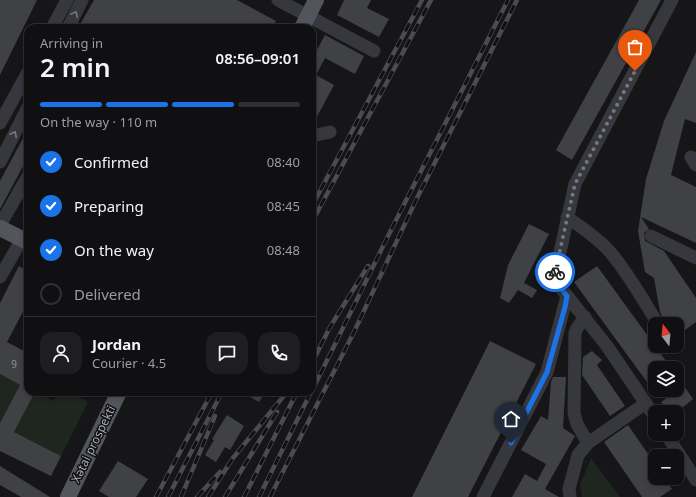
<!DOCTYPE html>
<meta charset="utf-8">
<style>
body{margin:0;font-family:"Noto Sans",sans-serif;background:#1e1e20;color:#f1f3f6;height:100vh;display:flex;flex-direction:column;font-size:15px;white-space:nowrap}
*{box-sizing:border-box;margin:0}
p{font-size:13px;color:#9c9d9f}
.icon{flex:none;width:22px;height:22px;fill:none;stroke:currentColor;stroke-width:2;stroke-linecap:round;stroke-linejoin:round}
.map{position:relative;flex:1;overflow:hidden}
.drawer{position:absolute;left:24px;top:24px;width:292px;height:372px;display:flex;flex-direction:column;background:#101012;border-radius:12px;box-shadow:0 2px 6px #0003,0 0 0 1px #303032}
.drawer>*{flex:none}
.needle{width:26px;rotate:344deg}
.controls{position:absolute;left:648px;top:317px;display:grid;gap:8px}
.controls a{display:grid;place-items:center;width:36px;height:36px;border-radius:8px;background:#101012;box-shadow:0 2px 6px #0003,0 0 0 1px #303032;font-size:20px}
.pin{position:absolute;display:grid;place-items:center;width:34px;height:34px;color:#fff;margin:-41px -17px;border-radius:50% 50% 50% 0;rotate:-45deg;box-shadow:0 0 4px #0007}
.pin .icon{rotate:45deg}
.courier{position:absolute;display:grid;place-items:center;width:40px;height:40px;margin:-20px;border:3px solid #1a73e8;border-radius:50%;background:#fff;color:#222;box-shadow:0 1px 5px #0007}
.overview em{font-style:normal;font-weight:600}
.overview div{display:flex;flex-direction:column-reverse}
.overview{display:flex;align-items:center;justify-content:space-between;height:68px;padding:0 16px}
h1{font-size:26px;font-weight:600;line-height:30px}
.bar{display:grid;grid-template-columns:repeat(4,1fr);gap:6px 4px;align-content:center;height:48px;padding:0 16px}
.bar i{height:5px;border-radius:3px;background:#303032}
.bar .active{background:#1a73e8}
.bar p{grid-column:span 4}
.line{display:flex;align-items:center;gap:10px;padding:0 16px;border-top:1px solid #303032}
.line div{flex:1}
.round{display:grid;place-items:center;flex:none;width:42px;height:42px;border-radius:12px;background:#1e1e20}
ol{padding:0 16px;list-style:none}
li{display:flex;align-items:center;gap:12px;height:44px}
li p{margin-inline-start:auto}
li .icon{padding:4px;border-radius:50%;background:#1a73e8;color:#fff;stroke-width:4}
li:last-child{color:#9c9d9f}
li i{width:22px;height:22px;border:2px solid #303032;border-radius:50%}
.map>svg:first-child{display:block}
.green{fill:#1e261f}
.building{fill:#404145}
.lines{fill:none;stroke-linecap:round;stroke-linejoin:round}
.minor{stroke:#37383d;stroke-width:13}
.major{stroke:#53555c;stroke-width:16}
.rail-casing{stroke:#4a4c52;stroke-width:4.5}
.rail{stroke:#111113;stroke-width:3;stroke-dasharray:9;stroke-linecap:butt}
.oneway{stroke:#757881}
.done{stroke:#757880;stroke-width:4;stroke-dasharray:0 7.2}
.route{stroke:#1a73e8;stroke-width:5}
.labels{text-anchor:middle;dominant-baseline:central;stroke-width:3;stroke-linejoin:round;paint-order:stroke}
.number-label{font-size:10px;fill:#8e929b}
.street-label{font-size:12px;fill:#a8adb8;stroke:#111113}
</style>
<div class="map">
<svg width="696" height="497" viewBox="0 0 696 497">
<rect width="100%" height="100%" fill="#161618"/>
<path class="green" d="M0,374l20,11 -20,38z
M35,392l19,9 5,-9h9l20,10 -27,54 -47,-24z
M591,458l29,39h-38l-2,-12z"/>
<path class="building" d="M0,0h37l-37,75z
M94,0h143l39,21 -4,7h-194z
M344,0h27l-4,8 22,11 -10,18 -42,-22z
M639,0h22l-89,160 -16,-10z
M325,35l39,21 -9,18 -30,-16 -9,17 18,10 -22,41v-67z
M696,52v71l-11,-4 -14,56 25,12v56l-55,-26 8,12 -5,4 1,8 19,10 32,47v24l-19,14v-12h-11l-6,-12 -6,-34 -9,-6 -7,-41 8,-52 18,-58z
M28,129v28l-28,52v-28z
M529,224l20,10 -25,49 13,7 -5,8 -14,-8 -9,13 -9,-5 8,-33z
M19,266l9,5v31l-21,40 21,11v39h7l-21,40 47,24 -10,20 -51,-25v-28l20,-38 -20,-11v-71z
M597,266l74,102h-16v25l-81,-111z
M490,341l46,23 -68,133h-56z
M592,351l10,9 -5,5 28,41 -15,10 -28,-41 1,-18z
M553,377h13l-3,51 12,8 -30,53 14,8h-47l13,-23 12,7 9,-17 -25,-14 20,-34 7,4 3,-38z
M684,386l9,13 -16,13h-9l-7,-10z
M241,392h24l-6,10z
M227,415l17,11 -14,24 -5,-3 -9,15 -11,-7 9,-15 -2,-1z
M628,425l27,39v14h9l8,11 -12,8h-18l-38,-55z
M118,461l30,18 -12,18h-27l-10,-6z
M0,466l50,31h-29l-21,-12z"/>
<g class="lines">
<path class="minor" d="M278,0l96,51
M52,28l15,-28
M68,28l14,-28
M0,123l28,-51
M312,136l18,-4
M691,157l5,8
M0,162l28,-55
M567,217c15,11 31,21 43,35 19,22 33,48 48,72
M0,225l28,-49
M651,236l45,22
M0,277l22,-38
M585,317l-8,11 -2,5 -1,80 3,11 11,19
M655,417l-48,-71 -47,-59 -5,-12 20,-91 97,-184
M666,434l30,46
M483,497l64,-125 20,-76
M570,497l-1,-8 9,-34 10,-12 58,-40"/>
<path class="major" d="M302,28l14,-28
M0,228l28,14
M68,497l51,-105"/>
<defs>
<path id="rail" d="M312,206l110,-206
M312,222l119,-222
M312,363l18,-36 38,-61
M312,391l80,-163 116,-228
M156,497l56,-105
M168,497l54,-105
M181,497l34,-81
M197,497l23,-25
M208,497l25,-39 54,-66
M225,497l52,-85
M244,497l53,-105
M259,497l52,-105
M270,497l84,-165 63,-134 100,-198"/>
</defs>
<use href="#rail" class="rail-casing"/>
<use href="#rail" class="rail"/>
</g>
<defs><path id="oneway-chevron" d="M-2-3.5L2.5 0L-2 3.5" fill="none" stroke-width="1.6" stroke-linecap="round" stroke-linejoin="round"/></defs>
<g class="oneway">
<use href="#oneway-chevron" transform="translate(75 14) rotate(-62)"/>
<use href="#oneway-chevron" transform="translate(14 134) rotate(-63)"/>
</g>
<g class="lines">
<path class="done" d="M555,272l20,-88 60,-113"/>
<path class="route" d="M511,443l36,-71 18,-65 2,-11c-6,-7 -13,-15 -12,-24"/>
</g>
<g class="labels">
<g class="number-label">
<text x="14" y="364">9</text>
</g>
<g class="street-label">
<text transform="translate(93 444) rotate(-64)">Xətai prospekti</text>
</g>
</g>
</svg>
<div class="controls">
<a><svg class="needle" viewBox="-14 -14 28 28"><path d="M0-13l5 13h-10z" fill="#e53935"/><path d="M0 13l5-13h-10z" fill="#9c9d9f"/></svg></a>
<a><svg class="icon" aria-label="layers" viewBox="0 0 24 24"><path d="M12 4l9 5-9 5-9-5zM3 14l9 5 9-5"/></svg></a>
<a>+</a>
<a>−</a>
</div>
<div class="pin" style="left:635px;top:71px;background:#ea580c"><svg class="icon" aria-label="bag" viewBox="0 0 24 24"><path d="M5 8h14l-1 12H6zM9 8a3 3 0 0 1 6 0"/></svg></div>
<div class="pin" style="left:511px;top:443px;background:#1f2937"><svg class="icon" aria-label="home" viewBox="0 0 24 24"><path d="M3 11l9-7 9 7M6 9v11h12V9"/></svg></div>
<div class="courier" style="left:555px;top:272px"><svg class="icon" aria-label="bike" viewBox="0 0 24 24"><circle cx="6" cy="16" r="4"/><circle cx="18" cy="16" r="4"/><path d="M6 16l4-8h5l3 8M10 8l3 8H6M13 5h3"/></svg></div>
<section class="drawer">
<div class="overview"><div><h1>2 min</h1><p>Arriving in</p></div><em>08:56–09:01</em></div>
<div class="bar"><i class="active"></i><i class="active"></i><i class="active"></i><i></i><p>On the way · 110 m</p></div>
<ol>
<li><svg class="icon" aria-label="check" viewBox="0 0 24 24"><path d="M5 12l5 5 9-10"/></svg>Confirmed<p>08:40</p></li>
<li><svg class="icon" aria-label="check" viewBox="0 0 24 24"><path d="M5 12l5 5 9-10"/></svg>Preparing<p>08:45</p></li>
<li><svg class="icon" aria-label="check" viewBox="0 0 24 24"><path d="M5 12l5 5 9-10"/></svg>On the way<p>08:48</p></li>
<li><i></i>Delivered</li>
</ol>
<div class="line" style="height:72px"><a class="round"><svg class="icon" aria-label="person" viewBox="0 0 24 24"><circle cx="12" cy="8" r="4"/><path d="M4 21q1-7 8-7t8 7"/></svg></a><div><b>Jordan</b><p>Courier · 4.5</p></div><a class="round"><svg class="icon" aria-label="chat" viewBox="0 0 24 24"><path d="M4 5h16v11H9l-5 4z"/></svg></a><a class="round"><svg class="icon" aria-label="phone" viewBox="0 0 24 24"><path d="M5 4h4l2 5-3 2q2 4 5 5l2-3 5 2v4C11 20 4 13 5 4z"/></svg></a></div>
</section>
</div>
